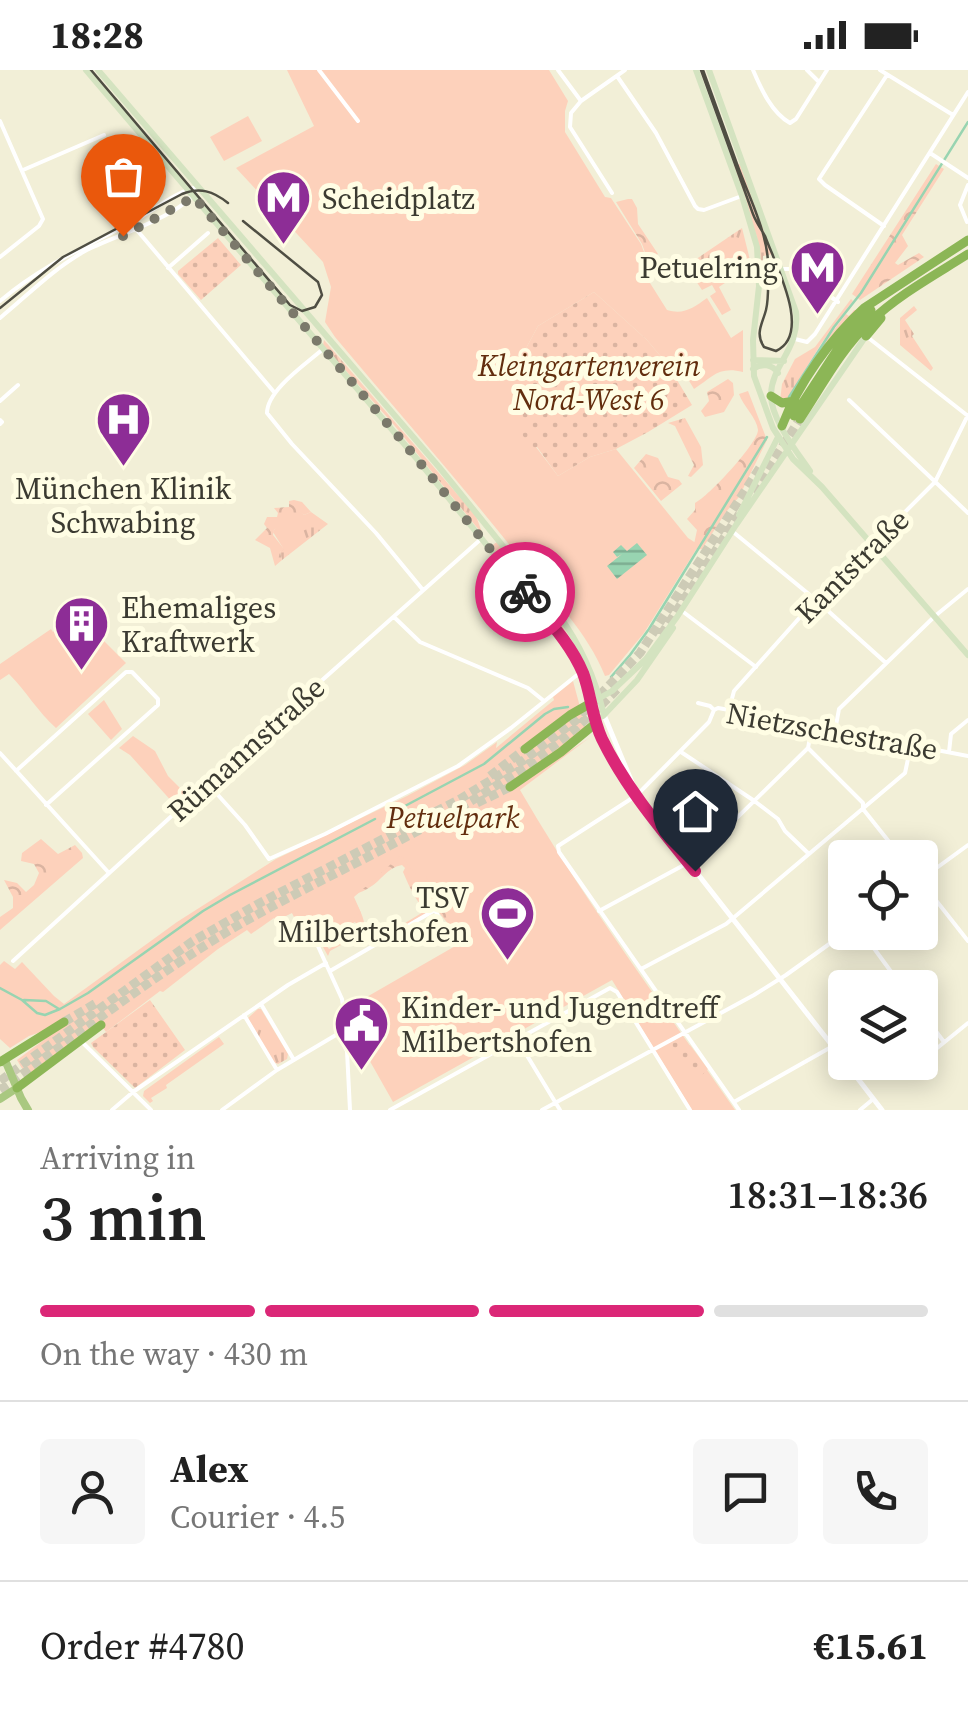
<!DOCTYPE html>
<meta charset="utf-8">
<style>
body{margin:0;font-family:"Source Serif 4",serif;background:#f6f6f6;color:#222;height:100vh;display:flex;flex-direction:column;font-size:38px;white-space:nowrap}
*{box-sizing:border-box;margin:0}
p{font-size:32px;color:#767676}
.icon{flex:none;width:55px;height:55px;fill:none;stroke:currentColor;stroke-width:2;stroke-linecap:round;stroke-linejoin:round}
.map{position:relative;height:1040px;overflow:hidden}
.panel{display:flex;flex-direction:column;background:#fff;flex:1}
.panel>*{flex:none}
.controls{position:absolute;left:828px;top:770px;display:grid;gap:20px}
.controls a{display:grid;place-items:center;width:110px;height:110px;border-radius:10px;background:#fff;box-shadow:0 5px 25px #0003;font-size:50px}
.pin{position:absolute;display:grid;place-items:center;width:85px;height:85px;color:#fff;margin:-102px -42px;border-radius:50% 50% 50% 0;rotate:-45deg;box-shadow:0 0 10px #0007}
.pin .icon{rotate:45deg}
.courier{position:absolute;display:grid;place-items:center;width:100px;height:100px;margin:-50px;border:8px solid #db2777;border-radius:50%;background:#fff;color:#222;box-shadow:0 2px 12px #0007}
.overview em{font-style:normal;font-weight:600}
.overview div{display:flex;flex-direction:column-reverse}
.overview{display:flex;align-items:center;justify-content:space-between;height:170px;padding:0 40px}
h1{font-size:65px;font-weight:600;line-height:75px}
.bar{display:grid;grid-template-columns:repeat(4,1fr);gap:15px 10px;align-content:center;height:120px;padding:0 40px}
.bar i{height:12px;border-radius:8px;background:#e0e0e0}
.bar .selected{background:#db2777}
.bar p{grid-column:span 4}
.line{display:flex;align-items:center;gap:25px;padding:0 40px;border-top:2px solid #e0e0e0}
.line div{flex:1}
.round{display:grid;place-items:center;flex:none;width:105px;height:105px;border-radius:10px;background:#f6f6f6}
.status{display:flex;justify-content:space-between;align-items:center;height:70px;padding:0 50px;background:#fff;direction:ltr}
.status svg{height:28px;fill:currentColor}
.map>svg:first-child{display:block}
.grass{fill:url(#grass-tufts)}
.forest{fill:url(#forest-crowns)}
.park{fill:#fdd1bb}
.garden{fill:url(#garden-dots)}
.water{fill:url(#water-rules)}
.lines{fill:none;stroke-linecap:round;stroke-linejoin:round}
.stream{stroke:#98d4b1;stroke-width:2.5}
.trunk-tunnel{stroke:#cdcbb6;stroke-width:9;stroke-dasharray:9 4.5;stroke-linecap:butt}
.minor{stroke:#fff;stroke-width:4}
.tertiary{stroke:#fff;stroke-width:5}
.secondary{stroke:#d4e3c0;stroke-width:6}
.primary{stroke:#a9c880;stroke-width:8}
.trunk{stroke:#8cb656;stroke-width:9}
.tram{stroke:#4f4e43;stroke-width:2.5}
.done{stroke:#7b796b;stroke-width:10;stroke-dasharray:0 18}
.route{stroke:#db2777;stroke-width:12}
.labels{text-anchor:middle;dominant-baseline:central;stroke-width:10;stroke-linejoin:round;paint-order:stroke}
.poi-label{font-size:30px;fill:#3b3a31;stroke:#fffde4;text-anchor:start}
.park-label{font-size:30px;font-style:italic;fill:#622d0e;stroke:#fffde4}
.street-label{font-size:30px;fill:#3b3a31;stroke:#fffde4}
</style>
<div class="status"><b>18:28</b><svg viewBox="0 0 49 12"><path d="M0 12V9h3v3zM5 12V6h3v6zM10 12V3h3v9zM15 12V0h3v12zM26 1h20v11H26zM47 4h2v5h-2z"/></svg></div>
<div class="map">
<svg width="968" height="1040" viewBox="0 0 968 1040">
<defs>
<pattern id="grass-tufts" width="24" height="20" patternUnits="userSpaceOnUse" patternTransform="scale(2.5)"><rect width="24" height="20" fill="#fdd1bb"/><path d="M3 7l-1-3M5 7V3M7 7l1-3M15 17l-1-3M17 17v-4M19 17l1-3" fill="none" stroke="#dab4a1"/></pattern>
<pattern id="forest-crowns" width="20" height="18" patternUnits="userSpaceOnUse" patternTransform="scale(2.5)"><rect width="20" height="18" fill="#fdd1bb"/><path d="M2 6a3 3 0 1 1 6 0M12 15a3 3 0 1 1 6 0" fill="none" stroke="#dab4a1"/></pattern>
<pattern id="garden-dots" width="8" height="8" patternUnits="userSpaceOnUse" patternTransform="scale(2.5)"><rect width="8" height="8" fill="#fdd1bb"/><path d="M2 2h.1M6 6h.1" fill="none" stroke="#dab4a1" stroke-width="1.8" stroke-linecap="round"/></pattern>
<pattern id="water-rules" width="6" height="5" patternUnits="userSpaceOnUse" patternTransform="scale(2.5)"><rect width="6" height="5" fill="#98d4b1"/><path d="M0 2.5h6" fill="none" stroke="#7dad91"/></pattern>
</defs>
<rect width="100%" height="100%" fill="#f2efd7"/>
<path class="grass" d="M740,94l33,90 -10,2 -1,22 -5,-41 -24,-70 1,-2z
M742,158l9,36 -12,3 2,5 -22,15 12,23 -9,5 -12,-19 6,-4 -4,-7 -10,5 -16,-24z
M851,229l2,2 -32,43 -33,54 2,-1 31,-50 25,-33 3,2 5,-6h4l-67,90 -11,1 2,-17 13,-25 20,-12z
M914,236l3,4 -12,10 9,14 -2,2 21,32 -2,3 -31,-26v-27z
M324,270l140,162 12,14 7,19 -89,-110 -71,-80z
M298,440l6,5 7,-3 17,12 -46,36 -2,-8 3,-4 -10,-16 7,-11 5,-1z
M497,472l59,74 12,19 -4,2 -73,-91z
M258,939h3l27,45 -1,5 -9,5 -5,-2 -25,-44z
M219,967l5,7 -58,41 1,3 -16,10 2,3 -3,2 -7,-7 1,-5z"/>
<path class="forest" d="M936,94l8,5 -42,66 6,11 -13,17 3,2 21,-12 5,4 -64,43 -8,-6z
M628,129h4l5,9 1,16 20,30 -10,7 -6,-17 -26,-42z
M728,309l5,4 1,12 -10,17 -19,5 -4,-6 8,-10 -2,-9z
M748,321l19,49 -28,57 -13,15 -24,37h-6l-2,-5 3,-14 -10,-11 8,-9v-7c13,-6 63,-60 63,-73 -1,-12 -15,-24 -19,-36z
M685,348l16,29 2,18 -12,12 -3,-1 6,-11 -19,-39 -7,-3z
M646,384l12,4 10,19 11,3 3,4 -21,17 -27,-33z
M294,430l8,2 9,10 -7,3 -6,-4 -6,11 -12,-1 1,4 -7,5 -1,5 11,14 -4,3 2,8 -7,6 -5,-18 -15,-8 12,-12 -3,-4 3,-7h10l1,-4 -4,-5 15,-1v-6z
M41,769l17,15 17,-9 7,8 1,5 -83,72v-13l13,-9v-11l-9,-17 13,3 9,9 8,-7 5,-12 -5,-9 -13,-3 1,-8z
M399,780l26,20 32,54 -4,6 -16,-20h-5l-31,18 -1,-2 25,-15c-11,-14 -15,-23 -22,-39l2,-4 -3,-3c-16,3 -21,17 -35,24 -5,3 -10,4 -14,7 5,12 15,25 10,37l-33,18 -2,5 -5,-9 3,-2 3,4 31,-20 -5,-7 -35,19 -1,-5 31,-39z"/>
<path class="park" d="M287,0h262l19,31 -3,10v21l40,65 6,1 30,46 7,19 2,20 17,27c17,5 26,-2 40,-12l24,40 12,-8v42c-25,-6 -30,5 -49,17l-17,-28 -9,4 -21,-25 -53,-48 -56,34 -21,39 19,82 22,29 32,-19 26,-8 72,89 11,7 -55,88 -35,42 -4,1c-17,-43 -52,-78 -81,-113 -61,-77 -126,-151 -189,-226l-10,-15 6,-35 -8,-25 -87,-94 78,-42z
M248,46l14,25 -38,20 -14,-24z
M67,552l23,24 10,-9 26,26 -70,65c-18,-16 -30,-37 -47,-54l-9,6v-16l51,-35 2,3 5,-4 3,2 2,-2 -1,-2z
M573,611l13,48 -24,27 27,-18 -69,52c64,111 142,214 215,320h-43l-80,-130 -219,122 -39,-69 -3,-27 113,-65 -39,-66h-9l-15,-20 -47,42 7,16 -53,32 -16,-32 -16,8 -2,-3 -23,16 -4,-4 -29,19 -55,43 -3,-1 -54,41 -6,-8 -73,53 -10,-17 48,-36 -36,12 -19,12 -10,-9v-74l4,-4 11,8 7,-7 32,34 10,8 113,-82 99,-63 131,-63 58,-31 32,-23 -1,6 58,-48 -1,-3z
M104,630l18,29 -11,11 -23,-26z
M133,666l22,15 13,25 18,18 -12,10 -44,-49 -11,-7z"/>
<path class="garden" d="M218,168l23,27 -40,35 -23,-26v-3z
M594,222l53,48 21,25 24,40 -44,27 -32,17 -26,8 -32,19 -21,-29 -6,3 -9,-16 -5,-69 21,-39z
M150,930l35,50 -50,38 -42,-41 -2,-4z
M679,969l6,9 5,-3 18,24 -10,10 -28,-34z"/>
<path class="water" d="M637,473l10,12 -30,24 -10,-13 15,-12 -5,3 -4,-5 8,-7 6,6z"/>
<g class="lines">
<path class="stream" d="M789,327l45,-70 27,-34 107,-171
M611,607l19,-22 19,-26 118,-192
M403,737l81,-43 61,-50 9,-5 14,-2
M0,918l22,12 15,13 8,2 15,-6 28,-16 115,-82 27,-16 145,-76
M24,930l22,1 13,8"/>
<path class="trunk-tunnel" d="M753,422l47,-73
M661,565l81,-125
M490,706l35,-27
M477,733l33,-16
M64,952l34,-20
M0,1011l193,-140 63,-36 204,-106 64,-39 51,-39 65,-68 121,-187
M0,1020c76,-54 150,-112 230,-160 132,-77 283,-130 390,-244"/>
<path class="minor" d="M319,0l39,51
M558,0l23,31 -10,12 -1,14 42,66
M753,0c8,19 19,43 37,53l6,-4 31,-49
M807,0l12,12
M880,0l73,45
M617,6l39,57 39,73 3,3 6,1 35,-13
M581,31l44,-31
M0,51l43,98 -4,7 -39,31
M930,83l38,25
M23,100l81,-35
M967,152l-7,-17 8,-20
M884,156l-59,-41 -6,-6 68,-104
M136,159l138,163
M168,198l40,-35
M781,199h11l46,33
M0,231c44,-37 86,-54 136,-81 20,-11 40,-29 62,-33
M0,248c28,-23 53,-49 85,-67 28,-15 102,-36 113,-64
M866,266l102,80
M795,269l12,3 8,-8 153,-242
M323,279c-17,15 -56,41 -56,64l25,31 84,89 47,57
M849,330l119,113
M0,331l18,-16
M0,350l2,2 -2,2
M732,461l84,69 70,63
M682,541l74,56
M394,547l26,25 108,46 16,13
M698,633l12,3 4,4 4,-2 11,2 239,46
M714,640l-5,12 -72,73 -79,51 1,6 180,258
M729,640l5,-19 135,-151 25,-17 41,-41 33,-67
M835,661l4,-22 96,-93 33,-27
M808,678l55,55v6l39,49
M681,682l72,48 25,19 7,12 24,23
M949,682l2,-18 17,-14
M0,683l109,120
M16,701l110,-99h6l26,27v6l-112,100
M208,714l37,41 24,34 56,-25 133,-68 53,-38 71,-57
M920,810l48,61
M920,810l48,-35
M599,841l96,-52 113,-111 4,-21
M862,862l41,56
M13,891l244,-223 224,-199
M641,899l85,-45 12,-10 167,-141 6,-28
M330,901l105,-61 12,23 5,3
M261,934l33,56
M920,940l24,32
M244,945l33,55
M338,964l9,17 3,59
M517,969l43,71
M83,973l68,67
M920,992l48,-39
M734,1032l99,-56
M112,1040l21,-18 155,-107 38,-22
M222,1040l55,-40 69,-41 -4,-30 -25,-55
M390,1040l220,-122 7,4 73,118
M542,1040l212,-115 32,-20 60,-43
M860,1040l12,-10"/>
<path class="tertiary" d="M604,645l32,77
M596,653l32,62 217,277
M845,992l37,48"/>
<path class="secondary" d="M86,0l331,389 146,180 19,32 14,52
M98,0l341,397 119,147c23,31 37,63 46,101
M696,0l46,126 15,51 2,39 -6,54 1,36 19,52 20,31 29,28 146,168
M709,0l87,242c4,37 -24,52 -25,82 -1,24 26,58 39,77
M753,290l31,1
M753,299c9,-6 19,-5 25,4
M739,445l39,-78
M591,633l21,-12 34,-32 31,-42 59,-92 130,-189
M603,646l34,-36 36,-52"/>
<path class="primary" d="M3,992l2,-2 16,38 7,12
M0,1029l17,-11"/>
<path class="trunk" d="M866,266l15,-18
M771,326l11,7 13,-2
M794,346l49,-75 28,-31
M800,349c22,-33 41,-70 70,-97 28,-27 65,-47 98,-68
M782,356c16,-42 49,-88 82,-118l104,-68
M525,679l45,-34 21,-12
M510,717l51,-35 35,-29
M0,992l64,-40
M17,1018l84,-63"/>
<path class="tram" d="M91,0l199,235 12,6 13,-4 7,-12 -4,-13 -75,-61
M701,0l52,144c3,8 8,15 12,22 10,28 48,98 11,115l-12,-4c-9,-14 -2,-22 2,-37 3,-12 2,-27 2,-40 2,-33 -20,-75 -31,-106l-34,-94
M0,238l63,-51 119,-63c18,-7 31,-3 46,9"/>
</g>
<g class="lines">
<path class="done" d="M123,166l71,-39 210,246 121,149"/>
<path class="route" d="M525,522c20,25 45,50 58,81 8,21 9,45 19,66 24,49 59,90 93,132"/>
</g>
<defs>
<symbol id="metro-pin" viewBox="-11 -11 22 30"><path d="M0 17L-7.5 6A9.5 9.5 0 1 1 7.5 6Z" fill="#8d2d96" stroke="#fffde4"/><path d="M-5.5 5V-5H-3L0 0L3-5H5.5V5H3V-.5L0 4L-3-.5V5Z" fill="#fff"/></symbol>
<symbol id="hospital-pin" viewBox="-11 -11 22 30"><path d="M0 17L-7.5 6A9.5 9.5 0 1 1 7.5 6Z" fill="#8d2d96" stroke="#fffde4"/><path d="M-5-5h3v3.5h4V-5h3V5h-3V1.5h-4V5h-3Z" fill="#fff"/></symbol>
<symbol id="building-pin" viewBox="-11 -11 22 30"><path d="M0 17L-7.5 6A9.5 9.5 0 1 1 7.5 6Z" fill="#8d2d96" stroke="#fffde4"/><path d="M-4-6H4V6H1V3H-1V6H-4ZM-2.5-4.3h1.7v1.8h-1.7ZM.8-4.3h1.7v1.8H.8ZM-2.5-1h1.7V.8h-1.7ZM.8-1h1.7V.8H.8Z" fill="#fff"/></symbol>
<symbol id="stadium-pin" viewBox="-11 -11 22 30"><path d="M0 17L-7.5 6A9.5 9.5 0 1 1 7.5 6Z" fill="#8d2d96" stroke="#fffde4"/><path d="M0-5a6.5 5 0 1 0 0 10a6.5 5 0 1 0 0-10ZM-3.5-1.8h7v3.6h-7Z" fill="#fff"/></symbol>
<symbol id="civic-pin" viewBox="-11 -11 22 30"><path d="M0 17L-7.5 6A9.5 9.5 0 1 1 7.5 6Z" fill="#8d2d96" stroke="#fffde4"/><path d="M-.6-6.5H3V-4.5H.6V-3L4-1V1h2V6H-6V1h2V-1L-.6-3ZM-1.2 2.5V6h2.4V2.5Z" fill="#fff"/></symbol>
</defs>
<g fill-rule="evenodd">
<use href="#metro-pin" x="252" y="96" width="63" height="86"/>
<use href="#metro-pin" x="786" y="166" width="63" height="86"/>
<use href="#hospital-pin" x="92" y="318" width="63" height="86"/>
<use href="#building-pin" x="50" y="522" width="63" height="86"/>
<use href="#stadium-pin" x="476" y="812" width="63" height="86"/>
<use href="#civic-pin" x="330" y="922" width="63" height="86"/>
</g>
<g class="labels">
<g class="poi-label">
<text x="322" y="128">Scheidplatz</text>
<text x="778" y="197" text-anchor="end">Petuelring</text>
<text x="123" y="418" text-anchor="middle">München Klinik<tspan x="123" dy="34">Schwabing</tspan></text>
<text x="121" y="537">Ehemaliges<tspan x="121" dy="34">Kraftwerk</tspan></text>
<text x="469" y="827" text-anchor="end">TSV<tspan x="469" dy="34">Milbertshofen</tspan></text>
<text x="401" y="937">Kinder- und Jugendtreff<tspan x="401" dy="34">Milbertshofen</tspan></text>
</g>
<g class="park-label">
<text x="589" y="295">Kleingartenverein<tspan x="589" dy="34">Nord-West 6</tspan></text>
<text x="453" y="747">Petuelpark</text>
</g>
<g class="street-label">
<text transform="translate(852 496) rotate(-45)">Kantstraße</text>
<text transform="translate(832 661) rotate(10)">Nietzschestraße</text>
<text transform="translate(246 679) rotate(-42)">Rümannstraße</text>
</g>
</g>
</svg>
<div class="controls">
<a><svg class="icon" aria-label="locate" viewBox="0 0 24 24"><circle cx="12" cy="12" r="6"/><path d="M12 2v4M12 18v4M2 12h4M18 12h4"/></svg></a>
<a><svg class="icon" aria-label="layers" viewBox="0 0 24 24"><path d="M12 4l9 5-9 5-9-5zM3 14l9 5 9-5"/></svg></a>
</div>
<div class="pin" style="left:123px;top:166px;background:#ea580c"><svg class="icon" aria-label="bag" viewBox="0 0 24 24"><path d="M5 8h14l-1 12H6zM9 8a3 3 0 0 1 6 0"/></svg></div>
<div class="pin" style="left:695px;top:801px;background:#1f2937"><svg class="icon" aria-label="home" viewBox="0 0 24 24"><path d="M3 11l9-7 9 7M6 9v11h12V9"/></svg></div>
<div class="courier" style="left:525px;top:522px"><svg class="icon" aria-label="bike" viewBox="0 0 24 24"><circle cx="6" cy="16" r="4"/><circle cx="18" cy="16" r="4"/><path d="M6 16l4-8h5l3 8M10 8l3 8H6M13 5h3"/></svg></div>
</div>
<section class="panel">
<div class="overview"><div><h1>3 min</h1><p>Arriving in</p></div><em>18:31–18:36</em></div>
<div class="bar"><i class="selected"></i><i class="selected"></i><i class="selected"></i><i></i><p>On the way · 430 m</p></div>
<div class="line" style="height:180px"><a class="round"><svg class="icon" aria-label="person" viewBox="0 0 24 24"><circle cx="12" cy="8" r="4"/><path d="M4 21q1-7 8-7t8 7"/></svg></a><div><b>Alex</b><p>Courier · 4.5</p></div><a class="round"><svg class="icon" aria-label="chat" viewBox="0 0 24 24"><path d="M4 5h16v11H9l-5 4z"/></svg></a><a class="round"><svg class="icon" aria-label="phone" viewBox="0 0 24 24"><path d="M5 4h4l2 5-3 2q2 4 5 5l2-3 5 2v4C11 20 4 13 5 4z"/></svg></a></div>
<div class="line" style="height:130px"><div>Order #4780</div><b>€15.61</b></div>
</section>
